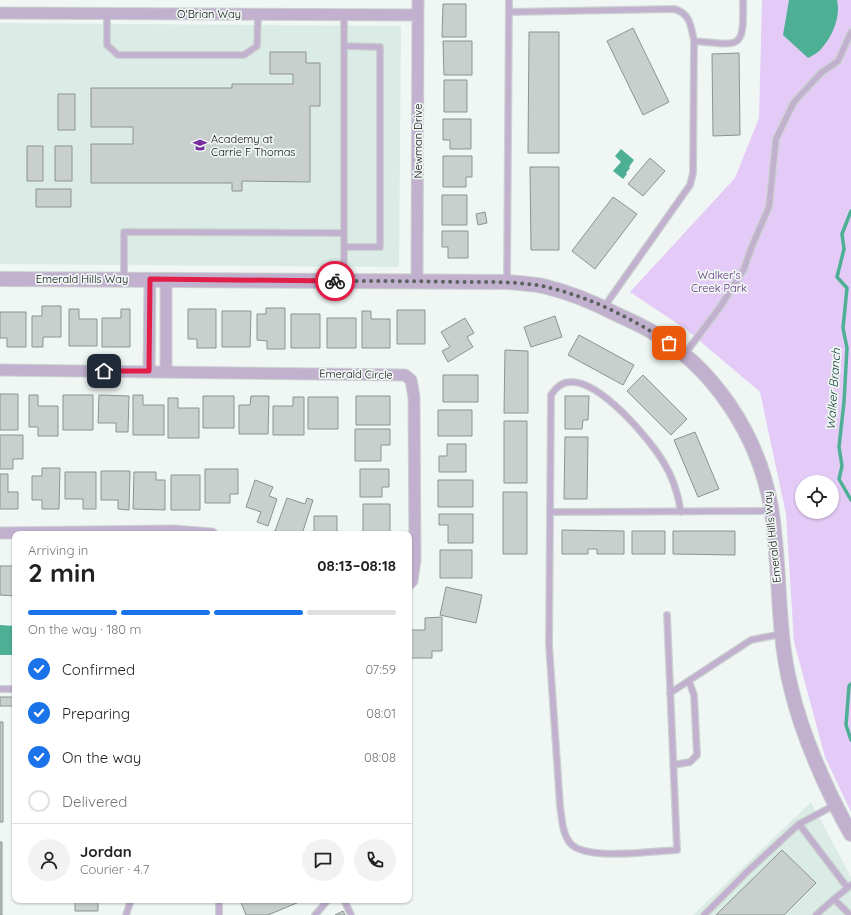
<!DOCTYPE html>
<meta charset="utf-8">
<style>
body{margin:0;font-family:Quicksand,sans-serif;background:#f2f2f2;color:#222;height:100vh;display:flex;flex-direction:column;font-size:15px;white-space:nowrap}
*{box-sizing:border-box;margin:0}
p{font-size:13px;color:#767676}
.icon{flex:none;width:22px;height:22px;fill:none;stroke:currentColor;stroke-width:2;stroke-linecap:round;stroke-linejoin:round}
.map{position:relative;flex:1;overflow:hidden}
.sheet{position:absolute;left:12px;top:531px;width:400px;height:372px;display:flex;flex-direction:column;background:#fff;border-radius:8px;box-shadow:0 1px 3px #0004}
.sheet>*{flex:none}
.fabs{position:absolute;left:795px;top:475px;display:grid;gap:8px}
.fabs a{display:grid;place-items:center;width:44px;height:44px;border-radius:50%;background:#fff;box-shadow:0 1px 3px #0004;font-size:20px}
.pin{position:absolute;display:grid;place-items:center;width:34px;height:34px;color:#fff;margin:-17px;border-radius:8px;box-shadow:0 2px 6px #0006}
.courier{position:absolute;display:grid;place-items:center;width:40px;height:40px;margin:-20px;border:3px solid #e11d48;border-radius:50%;background:#fff;color:#222;box-shadow:0 1px 5px #0007}
.headline em{font-style:normal;font-weight:700}
.headline div{display:flex;flex-direction:column-reverse}
.headline{display:flex;align-items:center;justify-content:space-between;height:68px;padding:0 16px}
h1{font-size:26px;font-weight:700;line-height:30px}
.bar{display:grid;grid-template-columns:repeat(4,1fr);gap:6px 4px;align-content:center;height:48px;padding:0 16px}
.bar i{height:5px;border-radius:3px;background:#e0e0e0}
.bar .selected{background:#1a73e8}
.bar p{grid-column:span 4}
.line{display:flex;align-items:center;gap:10px;padding:0 16px;border-top:1px solid #e0e0e0}
.line div{flex:1}
.round{display:grid;place-items:center;flex:none;width:42px;height:42px;border-radius:21px;background:#f2f2f2}
ol{padding:0 16px;list-style:none}
li{display:flex;align-items:center;gap:12px;height:44px}
li p{margin-inline-start:auto}
li .icon{padding:4px;border-radius:50%;background:#1a73e8;color:#fff;stroke-width:4}
li:last-child{color:#767676}
li i{width:22px;height:22px;border:2px solid #e0e0e0;border-radius:50%}
.map>svg:first-child{display:block}
.built{fill:#dbebe5}
.green{fill:#e4caf6;fill-rule:evenodd}
.water{fill:#4db095}
.lines{fill:none;stroke-linecap:round;stroke-linejoin:round}
.stream{stroke:#4db095;stroke-width:3.5}
.building{fill:#c8cfcc;stroke:#8d9391}
.service-casing{stroke:#cbd1d0;stroke-width:8}
.minor-casing{stroke:#cbd1d0;stroke-width:13}
.tertiary-casing{stroke:#cbd1d0;stroke-width:16}
.service{stroke:#c1b0ce;stroke-width:5.5}
.minor{stroke:#c1b0ce;stroke-width:11}
.tertiary{stroke:#c1b0ce;stroke-width:14}
.done{stroke:#5d6160;stroke-width:4;stroke-dasharray:0 7.2}
.route{stroke:#e11d48;stroke-width:5}
.labels{text-anchor:middle;dominant-baseline:central;stroke-width:3.5;stroke-linejoin:round;paint-order:stroke}
.street-label{font-size:11px;fill:#0f1110;stroke:#eff6f4}
.poi-label{font-size:11px;fill:#0f1110;stroke:#eff6f4;text-anchor:start}
.park-label{font-size:11px;fill:#5f2e7b;stroke:#eff6f4}
.water-label{font-size:12px;font-style:italic;fill:#144034;stroke:#eff6f4}
</style>
<div class="map">
<svg width="851" height="915" viewBox="0 0 851 915">
<rect width="100%" height="100%" fill="#eff6f4"/>
<path class="built" d="M0,23l401,3 -2,241 -399,-3z
M811,802l40,75v38h-158z"/>
<path class="green" d="M762,0h89v812l-26,-55 -31,-115 -8,-128 -26,-122 -73,-62 -57,-38 105,-114 24,-60zM802,482h30v30h-30z"/>
<path class="water" d="M789,0h48c4,17 -5,37 -16,49 -3,4 -9,7 -13,9l-25,-23z
M621,149l13,11 -5,7 1,1 -4,5 1,1 -4,5 -10,-8 8,-9 -6,-6z
M0,625l15,1v29h-15z"/>
<g class="lines">
<path class="stream" d="M851,211l-9,23 2,15 -7,28 10,11 -4,40 4,20 -3,54 -5,45 3,19 -3,13 12,21
M851,684l-2,2 -3,39 5,15"/>
</g>
<path class="building" d="M443,4h23v33h-24z
M633,28l36,74 -26,13 -36,-74z
M529,32h30v121h-31z
M443,41h29v34h-28z
M270,52h36v11h14v43h-10v76l-68,-1v10h-10v-8h-141v-39h42v-17h-42v-39h141v-4h61v-10h-23z
M739,53l1,82 -27,1 -1,-82z
M444,80h23v32h-23z
M58,94h17v36h-17z
M443,119h28v30h-21v-9h-7z
M27,146h16v35h-16z
M55,146h17v35h-17z
M443,156h29v21h-6v10h-23z
M650,158l15,13 -22,25 -15,-12z
M530,167h29v83h-28z
M36,189h35v18h-35z
M442,195h25v30h-25z
M613,197l24,17 -42,55 -23,-18z
M485,212l2,11 -9,2 -2,-11z
M442,231h26v27h-20v-11h-6z
M42,306h19v31h-18v10h-11v-31h10z
M266,308h19v41h-18v-8l-10,-1v-26h9z
M69,309h10v10h18v27h-28z
M121,309h9v38h-28v-29h19z
M188,309h28v39h-19v-9h-9z
M397,310h28v34h-28z
M222,311h29l-1,36h-28z
M362,311h9v8h19v29h-28z
M0,312h26v35h-19v-9h-7z
M291,314h29v34h-29z
M555,316l7,21 -31,10 -7,-20z
M327,318h29v30h-29z
M465,318l9,15 -7,4 6,10 -25,15 -6,-11 8,-4 -9,-15z
M579,335l55,30 -11,20 -55,-30z
M505,350l23,1v62h-24z
M443,375h35v27h-35z
M643,375l44,44 -16,16 -44,-44z
M0,394h18v36h-18z
M29,395h9v11h20v30h-20v-9h-9z
M63,395h30v35h-30z
M99,395l30,1 -1,36h-12v-9h-18z
M133,395h10v10h21v30h-31z
M203,396h31v32h-31z
M251,396h18l-1,38h-29v-29h11z
M356,396h34v29h-34z
M565,396h24l-1,24h-5l-1,9h-17z
M293,397h11v38h-31v-29h20z
M308,397h30v32h-30z
M168,398h10v10h21v30h-31z
M438,410h34v26h-34z
M504,421h23v62h-23z
M355,429h35v16h-9v16h-26z
M695,432l24,57 -21,8 -24,-57z
M0,435h23v24h-10v10h-13z
M565,437h23l-1,62h-23z
M447,444h19v28h-27v-16h8z
M42,468h18l-1,41h-17v-9h-10v-24h10z
M205,469h33v25h-8v9h-25z
M360,469h29v18h-7v10h-22z
M101,471h29l-1,39 -11,-1v-9h-17z
M65,472h31v37h-13v-10h-18z
M134,472h22v8h9v30l-32,-1z
M0,474h8v18h10v17h-18z
M171,475h29v35h-29z
M255,480l18,7 -4,9 8,3 -9,27 -11,-4 4,-10 -15,-5z
M438,480h35v27h-35z
M503,492h24v62h-24z
M287,498l18,6 2,-6 6,2 -11,34h-17l-10,-3z
M363,504h27v29h-27z
M439,514h34v29h-25v-18h-9z
M314,516h23v18h-23z
M562,530l62,1v23h-27v-5h-9v5h-26z
M632,531h33v23h-33z
M673,531h62v24l-62,-1z
M440,550h32v28h-32z
M0,566h15v30l-15,-1z
M446,587l36,8 -6,28 -36,-8z
M442,617v34h-10v7h-23v-28h16v-12z
M0,697h15v9h-15z
M0,722h3v100h-3z
M0,842h2v73h-2z
M782,850l34,33 -32,32h-68z
M75,900h30v2h-7v9h-23z
M240,900h64l-36,15h-22z
M343,911l2,4h-10z"/>
<g class="lines">
<defs>
<path id="service" d="M509,12l165,-3c16,4 17,17 20,32l-1,132 -3,12 -86,122
M107,14v31l11,10h126l13,-9 1,-31
M344,15v266
M694,41c47,4 50,10 49,-41
M344,46l36,1v200h-36
M124,279v-47l220,1
M507,282l2,-282
M684,355l36,-48 24,-38 8,-23 17,-39 7,-68 18,-37 27,-29 17,-12 13,-29
M551,512l219,-1
M667,615l10,235c-23,1 -90,11 -106,-6 -9,-10 -9,-26 -11,-38l-11,-162 2,-249c4,-6 10,-13 19,-13 30,-2 80,57 94,81 10,16 14,31 17,49
M0,689h15
M670,693l81,-53 30,-6
M673,765l17,-3 7,-7 -3,-60 -5,-14
M835,805l-36,19 48,63
M344,900l7,15
M126,915l5,-15
M219,915v-15
M315,915l13,-15
M704,915l45,-45 50,-46
M816,915l18,-16
M850,915l-16,-16 17,-14"/>
<path id="minor" d="M0,13l418,2
M417,281l1,-281
M0,370l405,5 6,5 3,17 1,163 -3,21 -3,3
M149,371l1,-92
M166,371v-92
M0,533l174,-2 38,3"/>
<path id="tertiary" d="M0,279l507,3c12,1 24,2 36,4 25,6 50,16 73,28 11,5 22,10 33,16 64,36 109,104 122,177 10,60 5,122 20,181 11,47 36,104 60,146"/>
</defs>
<use href="#service" class="service-casing"/>
<use href="#minor" class="minor-casing"/>
<use href="#tertiary" class="tertiary-casing"/>
<use href="#service" class="service"/>
<use href="#minor" class="minor"/>
<use href="#tertiary" class="tertiary"/>
</g>
<g class="lines">
<path class="done" d="M335,281c41,0 81,0 122,1 28,0 57,-1 85,4 44,9 90,32 127,57"/>
<path class="route" d="M104,371h45l1,-92 185,2"/>
</g>
<defs>
<symbol id="school-bare" viewBox="-9 -9 18 18"><path d="M0-5L7-2L0 1L-7-2ZM-4 1L0 2.5L4 1V4Q0 6-4 4Z" fill="#792ea0" stroke="#eff6f4" stroke-width="2.5" paint-order="stroke"/></symbol>
</defs>
<g fill-rule="evenodd">
<use href="#school-bare" x="190" y="135" width="20" height="20"/>
</g>
<g class="labels">
<g class="street-label">
<text x="209" y="14">O'Brian Way</text>
<text transform="translate(418 141) rotate(-90)">Newman Drive</text>
<text x="82" y="279">Emerald Hills Way</text>
<text transform="translate(356 374) rotate(1)">Emerald Circle</text>
<text transform="translate(772 537) rotate(-96)">Emerald Hills Way</text>
</g>
<g class="poi-label">
<text x="211" y="139">Academy at<tspan x="211" dy="13">Carrie F Thomas</tspan></text>
</g>
<g class="park-label">
<text x="719" y="275">Walker's<tspan x="719" dy="13">Creek Park</tspan></text>
</g>
<g class="water-label">
<text transform="translate(833 389) rotate(-86)">Walker Branch</text>
</g>
</g>
</svg>
<div class="fabs">
<a><svg class="icon" aria-label="locate" viewBox="0 0 24 24"><circle cx="12" cy="12" r="6"/><path d="M12 2v4M12 18v4M2 12h4M18 12h4"/></svg></a>
</div>
<div class="pin" style="left:669px;top:343px;background:#ea580c"><svg class="icon" aria-label="bag" viewBox="0 0 24 24"><path d="M5 8h14l-1 12H6zM9 8a3 3 0 0 1 6 0"/></svg></div>
<div class="pin" style="left:104px;top:371px;background:#1f2937"><svg class="icon" aria-label="home" viewBox="0 0 24 24"><path d="M3 11l9-7 9 7M6 9v11h12V9"/></svg></div>
<div class="courier" style="left:335px;top:281px"><svg class="icon" aria-label="bike" viewBox="0 0 24 24"><circle cx="6" cy="16" r="4"/><circle cx="18" cy="16" r="4"/><path d="M6 16l4-8h5l3 8M10 8l3 8H6M13 5h3"/></svg></div>
<section class="sheet">
<div class="headline"><div><h1>2 min</h1><p>Arriving in</p></div><em>08:13–08:18</em></div>
<div class="bar"><i class="selected"></i><i class="selected"></i><i class="selected"></i><i></i><p>On the way · 180 m</p></div>
<ol>
<li><svg class="icon" aria-label="check" viewBox="0 0 24 24"><path d="M5 12l5 5 9-10"/></svg>Confirmed<p>07:59</p></li>
<li><svg class="icon" aria-label="check" viewBox="0 0 24 24"><path d="M5 12l5 5 9-10"/></svg>Preparing<p>08:01</p></li>
<li><svg class="icon" aria-label="check" viewBox="0 0 24 24"><path d="M5 12l5 5 9-10"/></svg>On the way<p>08:08</p></li>
<li><i></i>Delivered</li>
</ol>
<div class="line" style="height:72px"><a class="round"><svg class="icon" aria-label="person" viewBox="0 0 24 24"><circle cx="12" cy="8" r="4"/><path d="M4 21q1-7 8-7t8 7"/></svg></a><div><b>Jordan</b><p>Courier · 4.7</p></div><a class="round"><svg class="icon" aria-label="chat" viewBox="0 0 24 24"><path d="M4 5h16v11H9l-5 4z"/></svg></a><a class="round"><svg class="icon" aria-label="phone" viewBox="0 0 24 24"><path d="M5 4h4l2 5-3 2q2 4 5 5l2-3 5 2v4C11 20 4 13 5 4z"/></svg></a></div>
</section>
</div>
